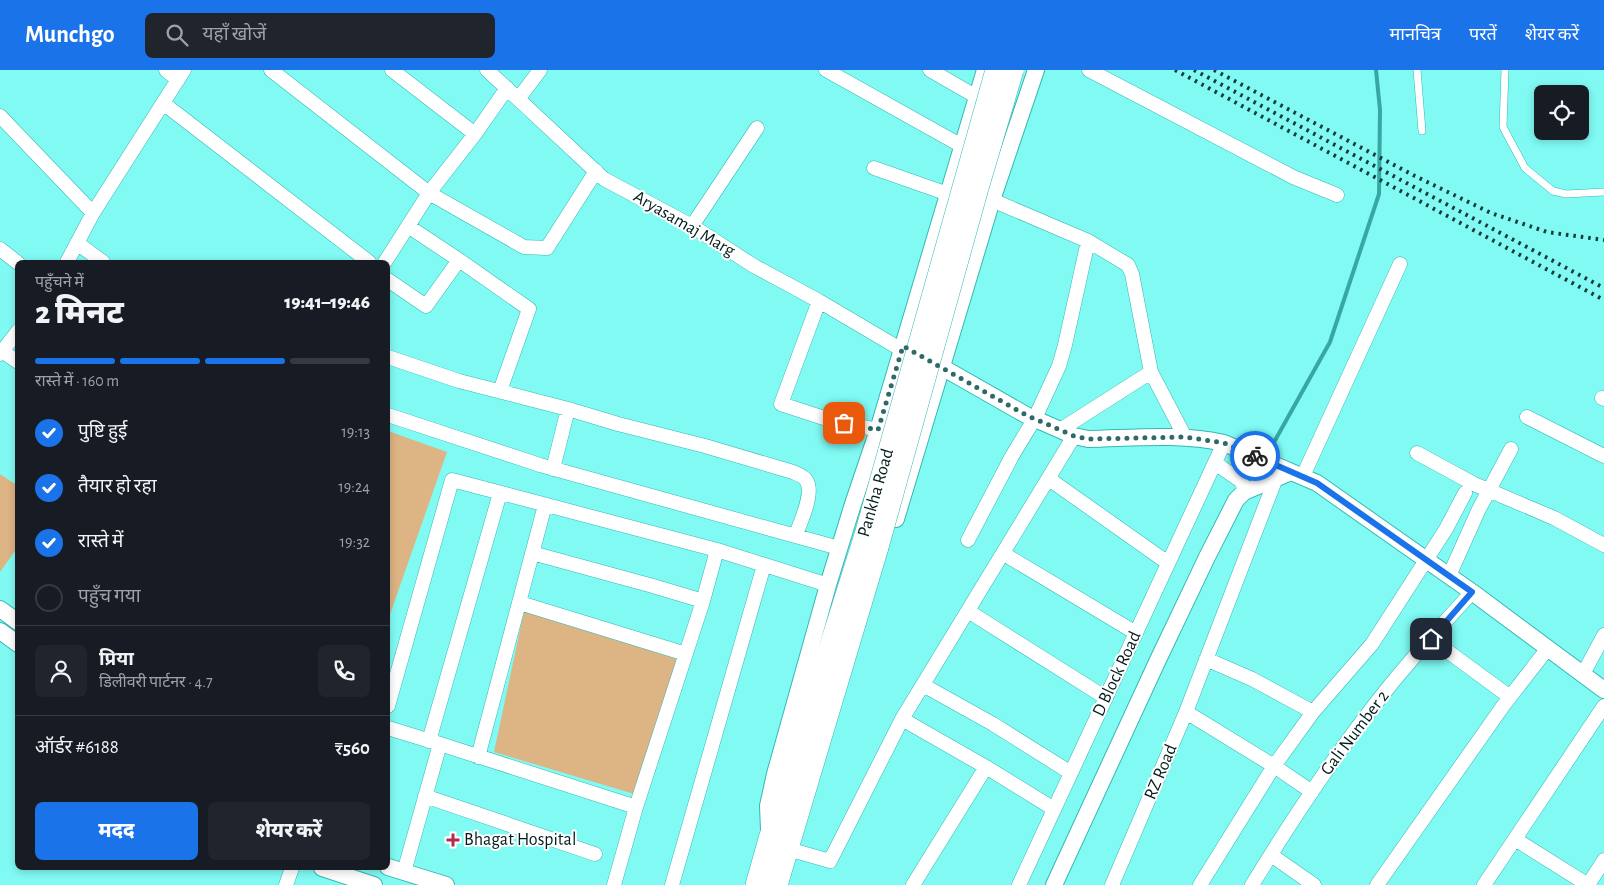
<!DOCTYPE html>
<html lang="hi">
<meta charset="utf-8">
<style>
body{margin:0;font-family:"Alegreya Sans","Noto Sans Devanagari",sans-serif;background:#20242c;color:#f1f3f6;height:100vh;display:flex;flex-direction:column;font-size:19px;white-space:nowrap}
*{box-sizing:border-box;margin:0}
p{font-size:16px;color:#9ea1a6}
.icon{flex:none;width:28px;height:28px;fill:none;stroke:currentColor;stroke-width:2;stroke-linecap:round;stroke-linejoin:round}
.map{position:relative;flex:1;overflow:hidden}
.side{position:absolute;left:15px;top:190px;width:375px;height:610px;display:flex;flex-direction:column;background:#171b24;border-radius:8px;box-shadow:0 2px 8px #0003}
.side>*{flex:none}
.controls{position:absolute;left:1534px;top:15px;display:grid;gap:10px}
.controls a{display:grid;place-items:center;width:55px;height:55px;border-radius:8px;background:#171b24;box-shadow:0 2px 8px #0003;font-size:25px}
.pin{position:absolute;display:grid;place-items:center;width:42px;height:42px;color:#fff;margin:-21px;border-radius:10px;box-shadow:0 2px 8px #0006}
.courier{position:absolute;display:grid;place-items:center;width:50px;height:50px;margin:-25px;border:4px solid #1a73e8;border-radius:50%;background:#fff;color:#222;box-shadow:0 1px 6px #0007}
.headline em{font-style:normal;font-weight:800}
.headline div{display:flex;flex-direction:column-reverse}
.headline{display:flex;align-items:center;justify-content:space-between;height:85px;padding:0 20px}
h1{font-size:32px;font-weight:800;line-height:38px}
.bar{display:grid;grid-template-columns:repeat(4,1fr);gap:8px 5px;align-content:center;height:60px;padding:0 20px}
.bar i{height:6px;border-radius:4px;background:#363941}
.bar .selected{background:#1a73e8}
.bar p{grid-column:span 4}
.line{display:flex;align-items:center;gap:12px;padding:0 20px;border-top:1px solid #363941}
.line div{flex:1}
.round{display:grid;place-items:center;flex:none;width:52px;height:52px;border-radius:8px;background:#20242c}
ol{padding:0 20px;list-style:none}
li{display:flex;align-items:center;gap:15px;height:55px}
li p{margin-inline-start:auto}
li .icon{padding:5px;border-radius:50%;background:#1a73e8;color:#fff;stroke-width:4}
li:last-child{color:#9ea1a6}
li i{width:28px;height:28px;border:2px solid #363941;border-radius:50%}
.cta{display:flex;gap:10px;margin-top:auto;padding:10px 20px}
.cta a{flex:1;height:58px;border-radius:8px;background:#1a73e8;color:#fff;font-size:20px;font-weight:800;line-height:58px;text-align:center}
.cta a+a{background:#20242c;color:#f1f3f6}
header{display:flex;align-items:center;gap:30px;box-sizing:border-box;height:70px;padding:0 25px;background:#1a73e8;color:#fff}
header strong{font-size:24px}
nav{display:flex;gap:28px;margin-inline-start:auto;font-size:18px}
.search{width:350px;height:45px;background:#20242c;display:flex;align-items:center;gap:12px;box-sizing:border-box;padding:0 18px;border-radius:8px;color:#9ea1a6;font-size:19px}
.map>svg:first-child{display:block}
.green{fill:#ddb484}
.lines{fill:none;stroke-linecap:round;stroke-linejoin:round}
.stream{stroke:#38a7a3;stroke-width:4}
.service-casing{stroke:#35b8b3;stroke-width:8}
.minor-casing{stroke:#35b8b3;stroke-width:15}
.tertiary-casing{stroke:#35b8b3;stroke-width:18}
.primary-casing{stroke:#35b8b3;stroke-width:22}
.service{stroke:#fff;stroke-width:7}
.minor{stroke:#fff;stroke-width:14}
.tertiary{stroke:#fff;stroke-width:16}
.primary{stroke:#fff;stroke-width:21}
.rail{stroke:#143b39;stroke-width:4;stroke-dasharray:2.5 5;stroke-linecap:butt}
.primary-bridge-casing{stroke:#35b8b3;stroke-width:22;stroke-linecap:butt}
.primary-bridge{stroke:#fff;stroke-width:21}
.done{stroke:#2f6a68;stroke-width:5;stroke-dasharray:0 9}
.route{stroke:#1a73e8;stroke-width:6}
.poi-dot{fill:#b8274d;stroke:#fff;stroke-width:2}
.labels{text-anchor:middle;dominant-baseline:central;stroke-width:4;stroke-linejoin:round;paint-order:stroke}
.street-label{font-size:18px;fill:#031d1c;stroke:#fff}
.poi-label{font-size:18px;fill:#031d1c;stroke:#fff;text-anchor:start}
</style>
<header>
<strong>Munchgo</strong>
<div class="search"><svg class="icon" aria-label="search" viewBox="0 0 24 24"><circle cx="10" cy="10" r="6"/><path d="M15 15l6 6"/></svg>यहाँ खोजें</div>
<nav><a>मानचित्र</a><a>परतें</a><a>शेयर करें</a></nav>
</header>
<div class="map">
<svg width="1604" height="815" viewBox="0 0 1604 815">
<rect width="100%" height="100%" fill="#81faf4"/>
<path class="green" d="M388,361l59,21 -59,168z
M0,404l18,12 -1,62 -17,24z
M524,541l153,48 -43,135 -140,-42z"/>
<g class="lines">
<path class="stream" d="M1268,383l62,-111 49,-148 1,-84 -4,-40"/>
<defs>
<path id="service" d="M1417,0l5,61
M1505,0l-2,57 22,41 28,23 13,3 38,-2"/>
<path id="minor" d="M166,0l12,10
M271,0l158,123 95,54 23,1 49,-77
M392,0l83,64
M487,0l117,109 88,47 62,40 65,35 83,49
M826,0l136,76
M930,0l47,27
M1089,0l204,107 44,18
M519,28l21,-28
M163,33l206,159
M0,46l93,97
M874,98l74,26
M992,130l96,41 40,24 4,9 19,98 34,65
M692,156l65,-98
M77,173l26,19
M0,179l18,14
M459,190l70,49 -29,82
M67,192l26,-49 91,-143
M385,192l44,-69 46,-59 32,-46
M388,210l38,26 33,-46 -51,-34
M819,231l-38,103 46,15 51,11
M2,281l16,11
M0,284l18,-23
M388,287l71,24 109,28 50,15 87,22 88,26c4,2 11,4 13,8 9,13 -6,42 -10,55
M1602,328l2,1
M388,345l152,50 299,83
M1527,347l77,39
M1060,360l91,-58
M1417,383l57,31 80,34 50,27
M1215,393l26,18 5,10
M553,399l15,-60
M1303,406l97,-212
M1049,409l119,84
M968,470l44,-84 23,-38 24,-52 6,-21 23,-104
M532,483l121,33 50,15
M1004,484l132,79
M1449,506l30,-67 32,-60
M520,533l166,51
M968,541l138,87
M1431,569l79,58
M1206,589l46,20 61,33
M1583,604l21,-39
M923,615l70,39 78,49
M388,636l64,-226 265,70 111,35
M1186,642l88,54 38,26
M902,649l172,-283
M388,658l52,16 -36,128
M429,671l71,-248
M440,674l196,63
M478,687l67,-252
M425,726l170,58
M1515,769l73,46
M788,779l42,12 72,-142 84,48
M1271,785l43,30
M286,815l6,-17
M614,815l22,-78 67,-206 14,-51
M672,815l92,-320
M913,815l73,-118 68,42
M1019,815l205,-442
M1112,815l74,-173 90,-234
M1200,815l74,-119 39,-54 59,-68 74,-115 19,-36
M1252,815c47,-77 102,-159 161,-227 19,-22 39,-44 59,-66
M1377,815l126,-179 45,-58
M1484,815l120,-179
M1588,815l16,-25"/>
<path id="tertiary" d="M933,292l93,53 48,21 14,3c46,-1 92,-6 136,4l93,40 155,109 132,98
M896,449l96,-319 44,-130
M0,539l18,13
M0,561l18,13
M769,760l-1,-24 7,-32 53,-189 25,-81 25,-74 107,-360
M388,797l58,18
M322,798l52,17
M1054,815l103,-223 50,-105 29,-57 8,-8 47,-20"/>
<path id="primary" d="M756,815l13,-46 96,-304
M777,815l101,-338"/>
</defs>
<use href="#service" class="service-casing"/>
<use href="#minor" class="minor-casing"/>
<use href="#tertiary" class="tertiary-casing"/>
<use href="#primary" class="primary-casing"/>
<use href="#service" class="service"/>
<use href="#minor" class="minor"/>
<use href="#tertiary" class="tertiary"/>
<use href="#primary" class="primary"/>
<path class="rail" d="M1175,0l429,230
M1194,0l410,218
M1214,0l201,106 76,37 56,19 57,8"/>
<defs>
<path id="primary-bridge" d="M865,465l131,-465
M878,477l100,-359 35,-118"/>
</defs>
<use href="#primary-bridge" class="primary-bridge-casing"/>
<use href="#primary-bridge" class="primary-bridge"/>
</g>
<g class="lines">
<path class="done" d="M844,353l34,7 25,-84 123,69 48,21 14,3 97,-2 39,6 31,13"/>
<path class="route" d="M1255,386l62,27 155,109 -41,47"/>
</g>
<path class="poi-dot" d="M450.5 762.5h5v5h5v5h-5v5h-5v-5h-5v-5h5z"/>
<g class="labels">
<g class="street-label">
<text transform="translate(684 154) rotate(30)">Aryasamaj Marg</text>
<text transform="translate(876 423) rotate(-74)">Pankha Road</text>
<text transform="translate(1117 604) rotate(-65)">D Block Road</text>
<text transform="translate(1355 663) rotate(-53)">Gali Number 2</text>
<text transform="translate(1161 702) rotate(-67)">RZ Road</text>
</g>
<g class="poi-label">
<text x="464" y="770">Bhagat Hospital</text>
</g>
</g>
</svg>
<div class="controls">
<a><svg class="icon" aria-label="locate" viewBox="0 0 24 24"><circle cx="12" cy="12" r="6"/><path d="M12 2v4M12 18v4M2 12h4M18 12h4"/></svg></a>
</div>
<div class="pin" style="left:844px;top:353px;background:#ea580c"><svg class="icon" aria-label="bag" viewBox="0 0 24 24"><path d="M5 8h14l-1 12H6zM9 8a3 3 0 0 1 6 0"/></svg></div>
<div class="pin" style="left:1431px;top:569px;background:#1f2937"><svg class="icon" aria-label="home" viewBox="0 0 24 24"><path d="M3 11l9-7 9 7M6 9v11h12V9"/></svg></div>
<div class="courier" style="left:1255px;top:386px"><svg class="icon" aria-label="bike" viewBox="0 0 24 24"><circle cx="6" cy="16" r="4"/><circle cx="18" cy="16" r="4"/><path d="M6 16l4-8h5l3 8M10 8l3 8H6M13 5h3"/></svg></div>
<section class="side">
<div class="headline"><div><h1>2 मिनट</h1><p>पहुँचने में</p></div><em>19:41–19:46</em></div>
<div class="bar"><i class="selected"></i><i class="selected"></i><i class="selected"></i><i></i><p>रास्ते में · 160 m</p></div>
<ol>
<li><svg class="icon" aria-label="check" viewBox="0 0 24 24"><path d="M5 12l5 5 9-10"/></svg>पुष्टि हुई<p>19:13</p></li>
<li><svg class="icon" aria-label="check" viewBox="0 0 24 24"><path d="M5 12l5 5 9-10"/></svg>तैयार हो रहा<p>19:24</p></li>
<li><svg class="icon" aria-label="check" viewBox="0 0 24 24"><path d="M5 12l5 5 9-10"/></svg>रास्ते में<p>19:32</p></li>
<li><i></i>पहुँच गया</li>
</ol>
<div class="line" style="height:90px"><a class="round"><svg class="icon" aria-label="person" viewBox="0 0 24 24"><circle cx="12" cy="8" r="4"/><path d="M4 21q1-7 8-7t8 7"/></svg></a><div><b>प्रिया</b><p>डिलीवरी पार्टनर · 4.7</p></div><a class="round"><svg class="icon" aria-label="phone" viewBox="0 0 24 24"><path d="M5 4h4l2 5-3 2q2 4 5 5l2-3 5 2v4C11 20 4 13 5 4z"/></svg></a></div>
<div class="line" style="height:65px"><div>ऑर्डर #6188</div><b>₹560</b></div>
<div class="cta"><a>मदद</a><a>शेयर करें</a></div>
</section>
</div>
